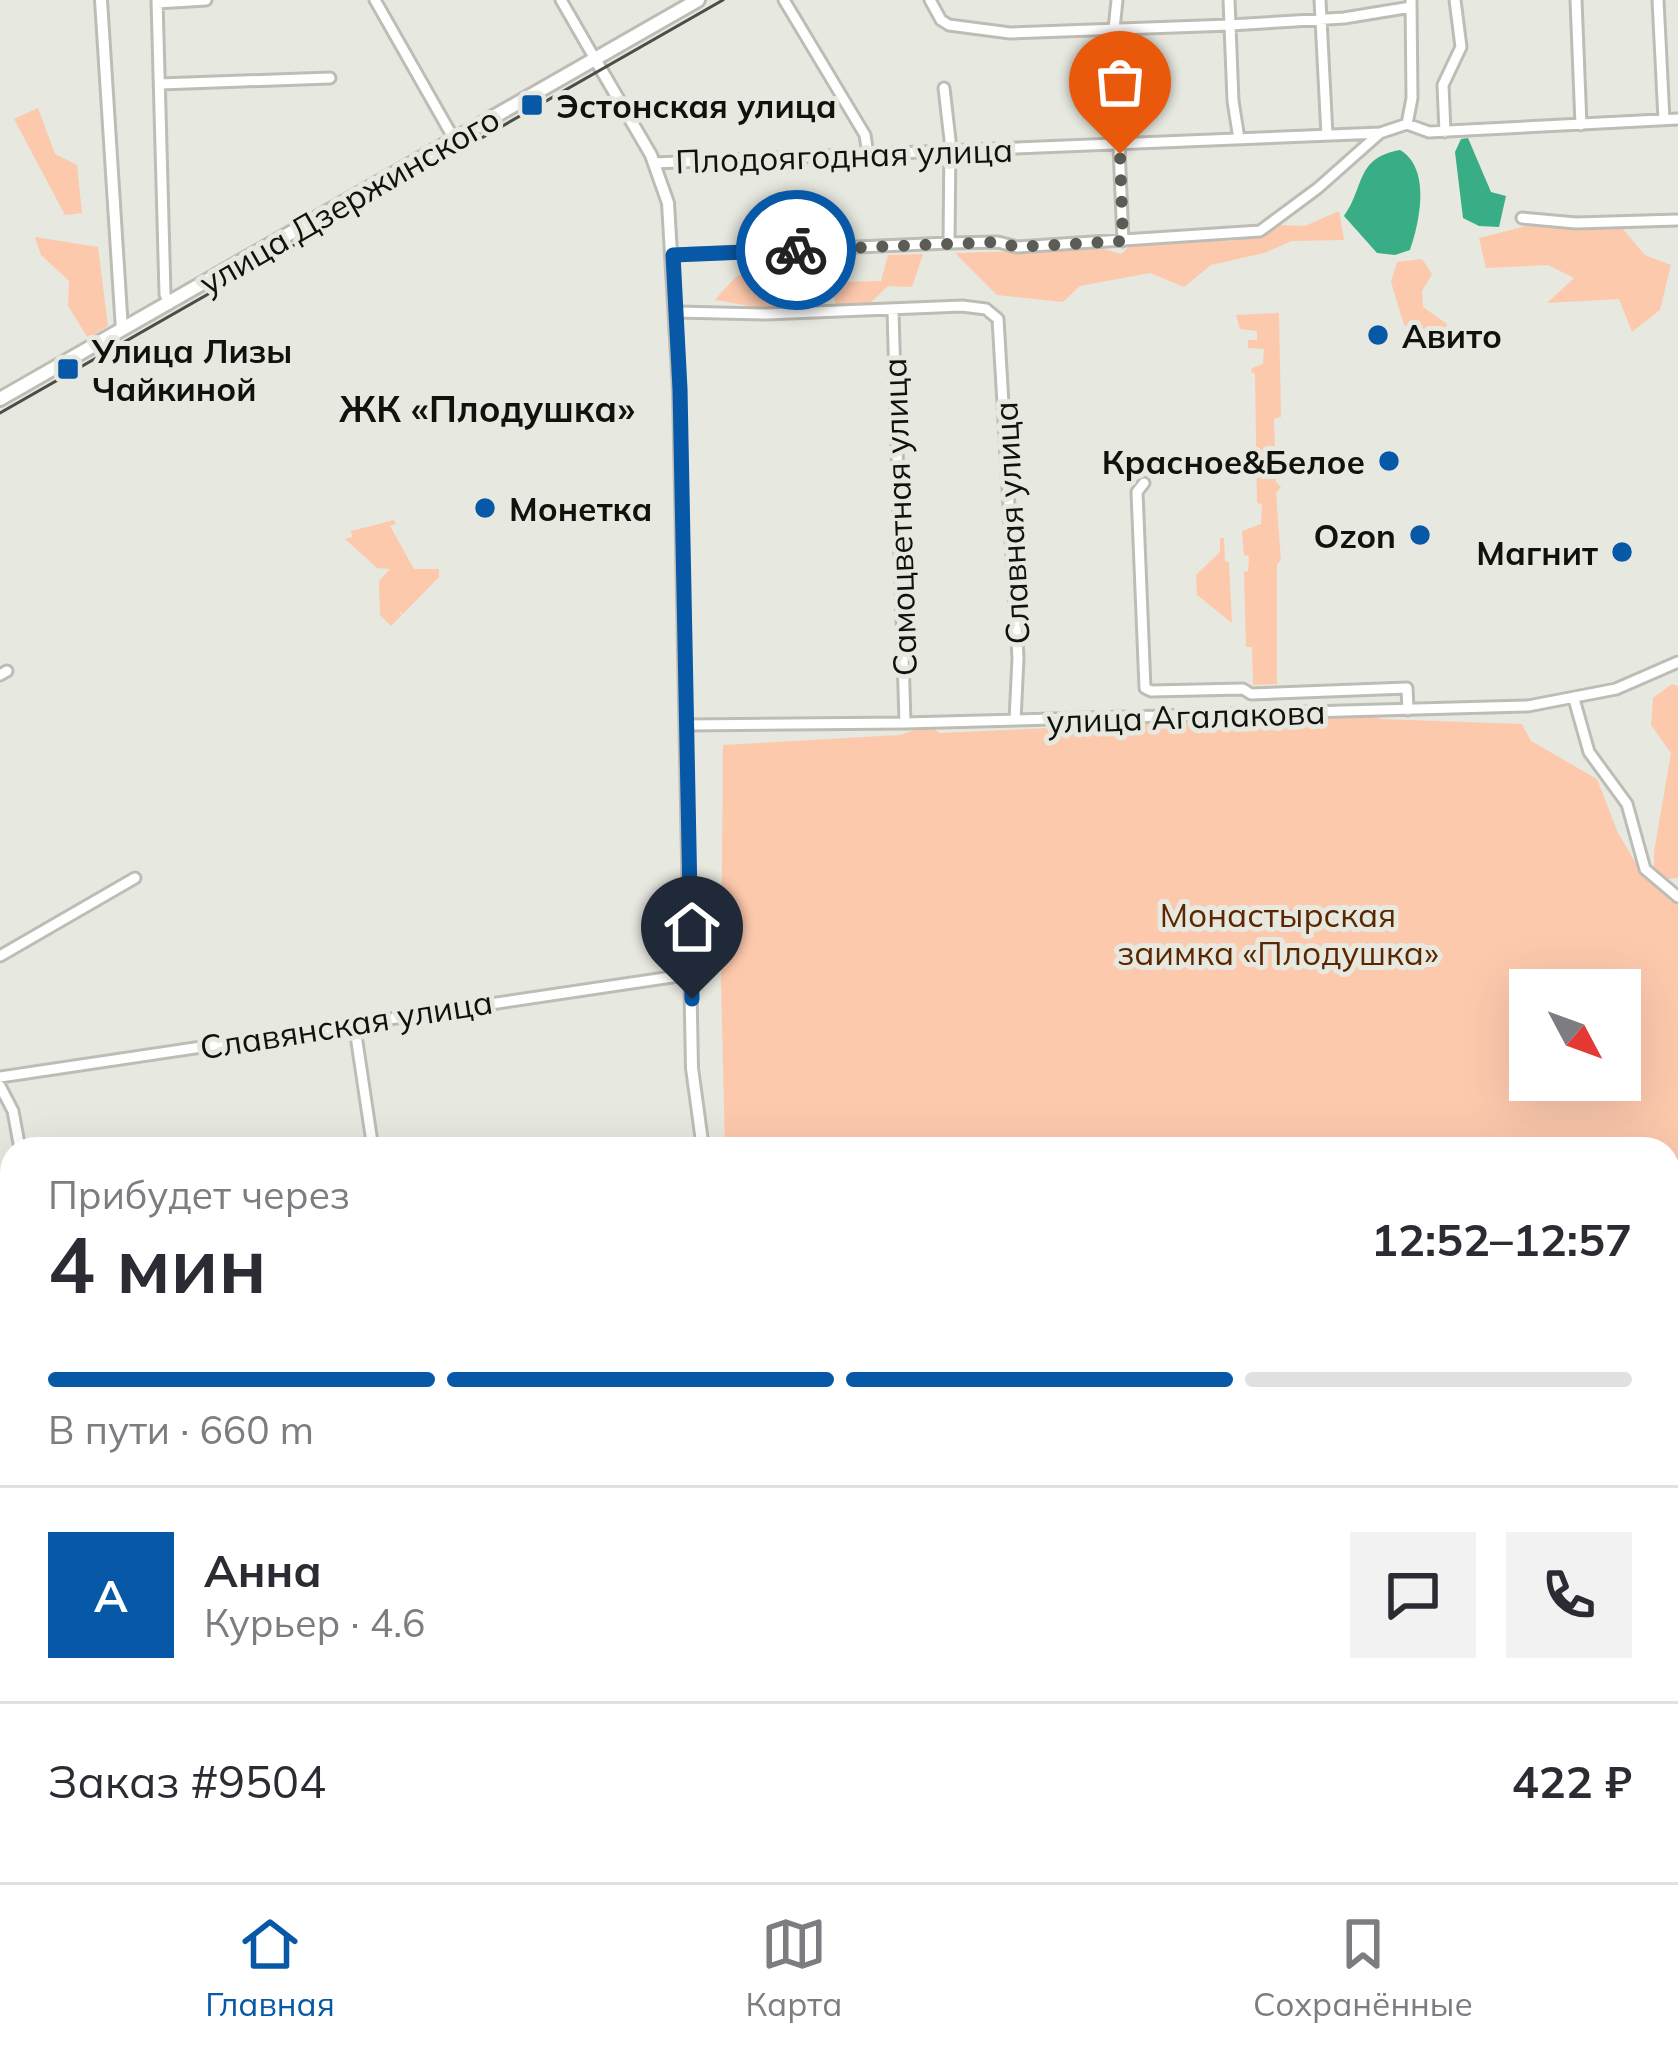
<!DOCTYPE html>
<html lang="ru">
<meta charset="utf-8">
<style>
body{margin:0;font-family:Mulish,sans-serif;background:#f2f2f3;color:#2b2b33;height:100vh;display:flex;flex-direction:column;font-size:45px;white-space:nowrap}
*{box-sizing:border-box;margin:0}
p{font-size:39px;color:#7c7c81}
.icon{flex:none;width:66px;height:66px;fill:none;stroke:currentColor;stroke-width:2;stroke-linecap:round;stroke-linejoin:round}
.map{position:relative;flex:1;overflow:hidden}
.panel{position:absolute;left:0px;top:1137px;width:1680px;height:747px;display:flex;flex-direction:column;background:#fff;border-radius:36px 36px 0 0;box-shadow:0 12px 48px #0002}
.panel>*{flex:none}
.needle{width:78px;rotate:131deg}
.tools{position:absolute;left:1509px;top:969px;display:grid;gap:24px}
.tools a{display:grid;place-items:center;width:132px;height:132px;border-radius:0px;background:#fff;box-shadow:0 12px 48px #0002;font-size:60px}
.pin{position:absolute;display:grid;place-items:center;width:102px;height:102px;color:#fff;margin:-123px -51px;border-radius:50% 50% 50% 0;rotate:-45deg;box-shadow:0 0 12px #0007}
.pin .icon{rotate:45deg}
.courier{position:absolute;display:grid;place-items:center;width:120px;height:120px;margin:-60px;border:9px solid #0758a6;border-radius:50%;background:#fff;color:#222;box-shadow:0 3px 15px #0007}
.headline em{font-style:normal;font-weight:700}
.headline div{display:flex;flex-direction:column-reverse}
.headline{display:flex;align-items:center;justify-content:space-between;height:204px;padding:0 48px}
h1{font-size:78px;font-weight:700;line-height:90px}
.bar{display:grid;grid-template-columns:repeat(4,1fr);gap:18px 12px;align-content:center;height:144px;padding:0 48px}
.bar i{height:15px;border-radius:9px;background:#e1e1e2}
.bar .selected{background:#0758a6}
.bar p{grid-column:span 4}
.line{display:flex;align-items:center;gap:30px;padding:0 48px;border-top:3px solid #e1e1e2}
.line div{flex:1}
.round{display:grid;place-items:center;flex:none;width:126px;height:126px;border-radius:0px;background:#f2f2f3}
.dock{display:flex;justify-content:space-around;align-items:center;height:168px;border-top:3px solid #e1e1e2;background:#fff;font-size:33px;color:#7c7c81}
.dock a{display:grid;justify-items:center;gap:6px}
.dock .selected{color:#0758a6}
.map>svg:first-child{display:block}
.green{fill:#fdc9ad;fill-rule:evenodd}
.water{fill:#39ae86}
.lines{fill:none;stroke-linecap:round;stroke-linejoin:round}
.minor-casing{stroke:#bdbdb5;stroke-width:15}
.tertiary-casing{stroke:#bdbdb5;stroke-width:16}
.secondary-casing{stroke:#bdbdb5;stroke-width:18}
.primary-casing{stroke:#bdbdb5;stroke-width:20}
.minor{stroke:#fff;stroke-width:9}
.tertiary{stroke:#fff;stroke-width:10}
.secondary{stroke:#fff;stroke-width:12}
.primary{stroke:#fff;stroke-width:14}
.tram{stroke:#4c4c48;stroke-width:3}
.done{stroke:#5c5c57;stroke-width:12;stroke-dasharray:0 21.6}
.route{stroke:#0758a6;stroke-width:15}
.poi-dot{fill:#0758a6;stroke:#e7e8df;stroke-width:4.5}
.labels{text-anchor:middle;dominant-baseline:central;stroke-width:10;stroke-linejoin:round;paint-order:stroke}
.poi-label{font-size:33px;font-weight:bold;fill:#11110e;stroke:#e7e8df;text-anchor:start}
.street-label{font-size:33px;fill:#11110e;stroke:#e7e8df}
.park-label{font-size:33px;fill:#5b2600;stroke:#e7e8df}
.neighbourhood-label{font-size:36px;font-weight:bold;fill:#11110e;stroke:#e7e8df}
</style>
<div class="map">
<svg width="1678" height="1882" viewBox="0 0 1678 1882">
<rect width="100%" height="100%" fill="#e7e8df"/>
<path class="green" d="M38,108l17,46 22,11 5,48 -17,2 -51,-96z
M1339,211l5,29 -52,1 -28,12 -53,12 -27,22 -34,-14 -70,13 -17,16 -66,-7 -42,-42 149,-4 17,5 12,-11 101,-2 43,-16 28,1z
M1526,226l96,2 23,27 26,10 -11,45 -28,22 -13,-33 -72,4 27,-25 -26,-13 -62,3 -7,-30z
M35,237l63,10 10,79 -20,12 -20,-32 1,-25 -28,-26z
M923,254l-11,33 -24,-1 -19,18 -33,3 -3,-17 -26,-3 -12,20 -33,1 -47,-8c41,-49 53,-43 114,-44l3,26 49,-1 7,-26z
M1422,259l10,15 -10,17 1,16 24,17 1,22 -44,-21 -13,-43 6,-20z
M1279,313l2,104 -7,2 2,63 5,5 -5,6 5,67 -4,4v120l-24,1 -1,-38h-6l-2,-75 4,-1 1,-15 -5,-1 -2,-24 19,-7 1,-20 -5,-1 -2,-129 -4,-2 1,-4 11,-4 1,-15 -16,-1v-8h9v-9l-17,-2 -4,-14z
M394,520l2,4 -6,2 24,43h25v8l-36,37 -5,-4 4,5 -11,11 -11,-11 -1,-34 11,-12 -13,-1 -32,-29 7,-2 -1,-6z
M1220,538h4l1,23 4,1 3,61 -35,-28 -1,-20 24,-23z
M1672,684l6,2v192l-11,1 -13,-11v-16l17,-99 -20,-28 2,-27z
M1373,713l7,6 142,5 9,17 66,38 21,54 26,44 34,28v285l-10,-1v-40h-943l-4,-168 2,-236 176,-10 30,-9 11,7zM1530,990h90v90h-90z"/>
<path class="water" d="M1468,138l23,54 15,4 -7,31 -20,-1 -16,-8 -8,-66 6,-13z
M1400,150c31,18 20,72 10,100l-15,5 -18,-2 -33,-37c21,-29 11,-58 56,-66z"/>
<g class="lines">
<defs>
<path id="minor" d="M157,0l8,294 4,10
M375,0l79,139
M561,0l34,59
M784,0l81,135 3,19
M930,0l11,20 8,5 61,8 220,-8 114,-7 67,-11
M1117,0l-3,29 9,212
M1229,0l4,101 6,38
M1320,0l7,135
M1576,0l5,125
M1658,0l6,120
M157,3l49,-3
M160,84l170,-6
M944,88l6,52 -1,103
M1407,124l5,-26 -1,-98
M1445,132l-2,-47 18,-38 -6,-47
M654,163l726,-30 27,-9 22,8 249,-13
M1522,218l54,5 102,-3
M673,255l276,-12 49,-1 19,5 243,-16 58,-43 62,-55
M893,311l12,412
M676,312l90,2 196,-8 24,3 12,10 20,339 -3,62
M1144,483l-7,9 8,196 6,3 92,-2 8,5 156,-6 1,22
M0,675l7,-4
M1574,699l15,53 38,52 18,65 33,28
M688,725l217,-2 623,-17 88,-17 62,-27
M0,956l135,-78
M354,1022l19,127
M0,1077l692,-103
M0,1086l13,25 7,38
M1668,1470l10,-1"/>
<path id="tertiary" d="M101,0l21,330
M595,59l56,96 17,48 11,187 13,678 11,81
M1668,1278h10
M0,1397l12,-2"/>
<path id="secondary" d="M0,399l698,-399"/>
<path id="primary" d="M1668,1692l10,-2
M1668,1711l10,-2
M577,1882l63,-10
M698,1882l55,-10"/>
</defs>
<use href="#minor" class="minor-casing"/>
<use href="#tertiary" class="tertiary-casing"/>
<use href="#secondary" class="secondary-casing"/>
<use href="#primary" class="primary-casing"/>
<use href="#minor" class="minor"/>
<use href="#tertiary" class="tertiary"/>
<use href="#secondary" class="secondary"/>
<use href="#primary" class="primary"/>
<path class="tram" d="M0,413l723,-413"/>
</g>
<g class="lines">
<path class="done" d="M796,250l202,-8 19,5 106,-6 -3,-87"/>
<path class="route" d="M692,999l-12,-610 -7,-134 123,-5"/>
</g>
<g class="poi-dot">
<rect x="520" y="93" width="24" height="24" rx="6"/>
<circle cx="1378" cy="335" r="12"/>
<rect x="56" y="357" width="24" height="24" rx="6"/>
<circle cx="1389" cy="461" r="12"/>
<circle cx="485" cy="508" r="12"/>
<circle cx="1420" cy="535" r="12"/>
<circle cx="1622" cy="552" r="12"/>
</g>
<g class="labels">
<g class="poi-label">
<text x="556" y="105">Эстонская улица</text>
<text x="1402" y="335">Авито</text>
<text x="92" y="350">Улица Лизы<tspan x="92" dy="38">Чайкиной</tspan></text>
<text x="1365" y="461" text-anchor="end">Красное&amp;Белое</text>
<text x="509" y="508">Монетка</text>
<text x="1396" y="535" text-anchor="end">Ozon</text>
<text x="1598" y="552" text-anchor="end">Магнит</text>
</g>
<g class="street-label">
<text transform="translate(844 155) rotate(-2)">Плодоягодная улица</text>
<text transform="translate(349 200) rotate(-30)">улица Дзержинского</text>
<text transform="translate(899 517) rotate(-92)">Самоцветная улица</text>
<text transform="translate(1011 523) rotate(-93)">Славная улица</text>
<text transform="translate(1186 716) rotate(-2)">улица Агалакова</text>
<text transform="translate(346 1024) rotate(-9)">Славянская улица</text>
</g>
<g class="park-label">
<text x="1278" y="914">Монастырская<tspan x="1278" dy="38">заимка «Плодушка»</tspan></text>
</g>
<g class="neighbourhood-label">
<text x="487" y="408">ЖК «Плодушка»</text>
</g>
</g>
</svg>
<div class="tools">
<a><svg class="needle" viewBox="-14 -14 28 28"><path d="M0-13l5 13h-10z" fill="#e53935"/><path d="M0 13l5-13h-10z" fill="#7c7c81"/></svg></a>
</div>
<div class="pin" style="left:1120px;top:154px;background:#ea580c"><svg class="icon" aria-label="bag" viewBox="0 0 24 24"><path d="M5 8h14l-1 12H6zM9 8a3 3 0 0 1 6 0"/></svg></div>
<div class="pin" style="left:692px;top:999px;background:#1f2937"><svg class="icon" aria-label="home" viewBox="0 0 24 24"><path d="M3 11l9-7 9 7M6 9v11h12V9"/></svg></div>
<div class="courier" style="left:796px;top:250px"><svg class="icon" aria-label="bike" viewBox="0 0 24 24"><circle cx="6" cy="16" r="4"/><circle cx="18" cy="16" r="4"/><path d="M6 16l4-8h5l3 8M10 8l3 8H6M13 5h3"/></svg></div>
<section class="panel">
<div class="headline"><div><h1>4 мин</h1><p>Прибудет через</p></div><em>12:52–12:57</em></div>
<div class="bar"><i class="selected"></i><i class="selected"></i><i class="selected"></i><i></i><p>В пути · 660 m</p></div>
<div class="line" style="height:216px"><b class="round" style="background:#0758a6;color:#fff">А</b><div><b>Анна</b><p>Курьер · 4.6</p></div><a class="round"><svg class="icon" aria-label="chat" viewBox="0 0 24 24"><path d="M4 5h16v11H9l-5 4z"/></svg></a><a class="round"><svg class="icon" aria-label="phone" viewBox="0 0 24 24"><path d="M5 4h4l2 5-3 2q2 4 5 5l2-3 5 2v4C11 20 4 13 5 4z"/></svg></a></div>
<div class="line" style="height:156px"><div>Заказ #9504</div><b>422 ₽</b></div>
</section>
</div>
<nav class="dock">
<a class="selected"><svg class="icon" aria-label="home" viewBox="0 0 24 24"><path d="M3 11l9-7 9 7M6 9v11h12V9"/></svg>Главная</a>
<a><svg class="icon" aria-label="map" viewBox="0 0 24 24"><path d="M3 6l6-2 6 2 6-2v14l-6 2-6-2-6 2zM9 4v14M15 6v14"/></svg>Карта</a>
<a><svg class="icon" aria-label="saved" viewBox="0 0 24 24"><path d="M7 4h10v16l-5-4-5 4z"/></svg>Сохранённые</a>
</nav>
